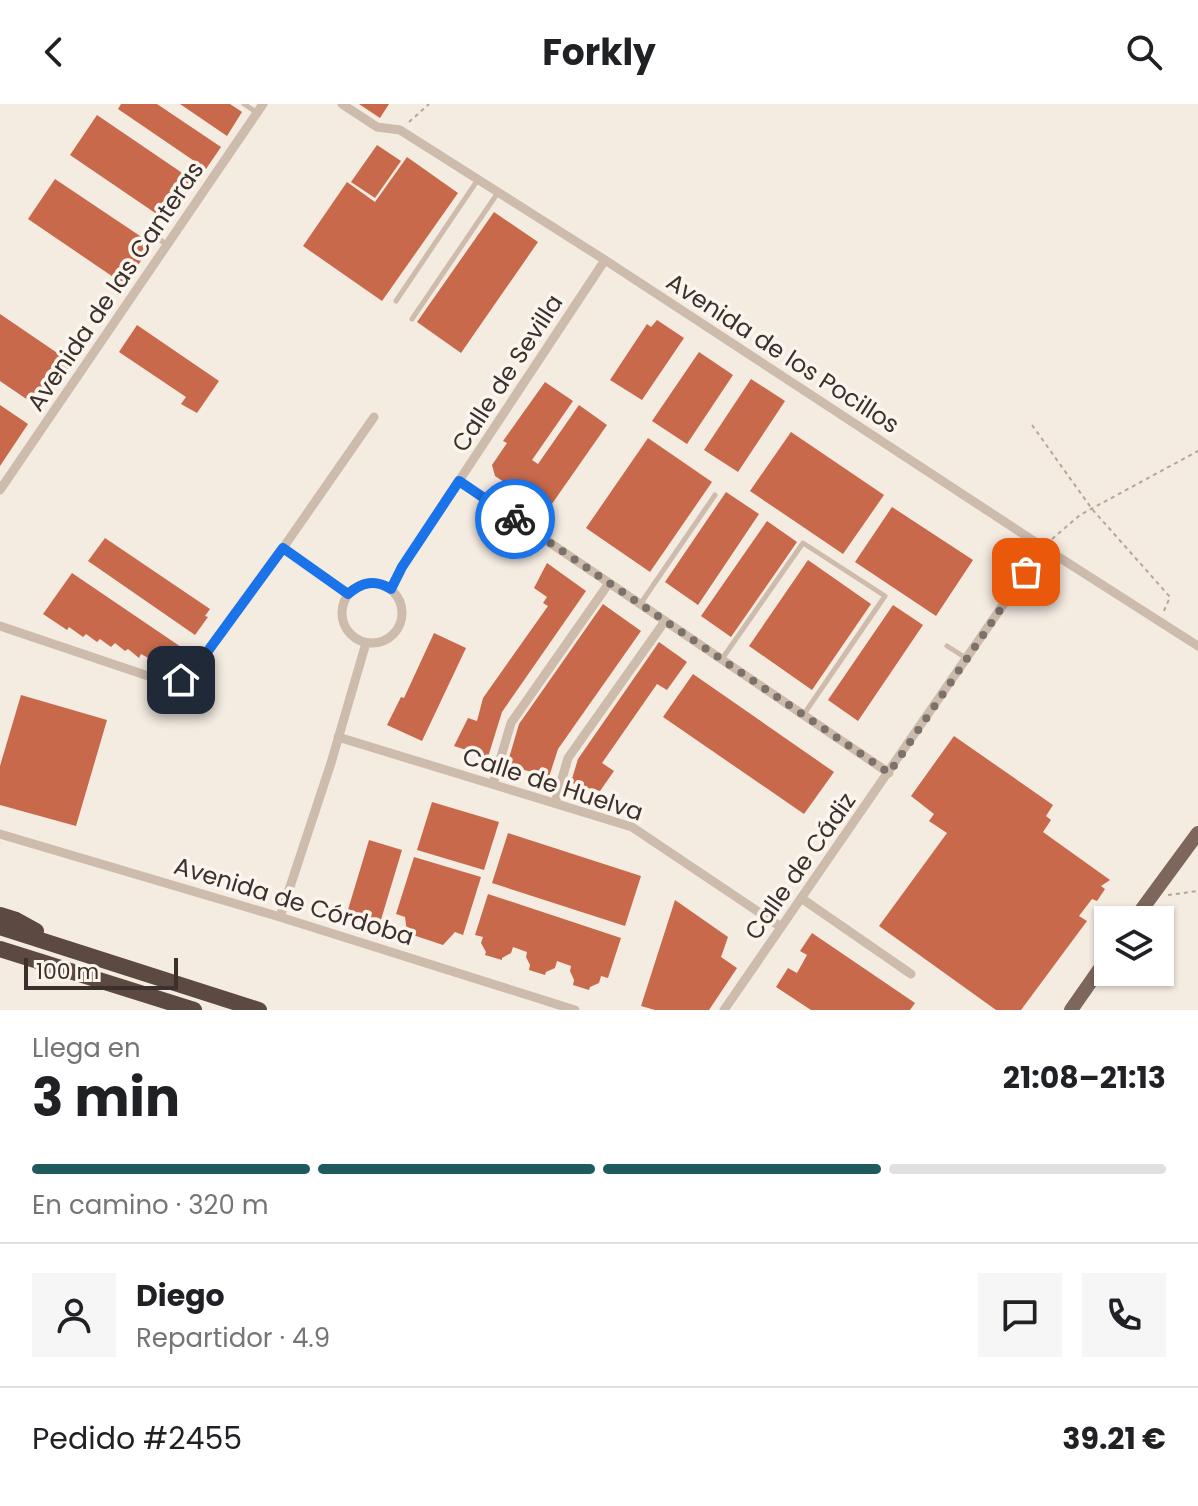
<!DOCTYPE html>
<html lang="es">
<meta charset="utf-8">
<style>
body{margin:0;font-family:Poppins,sans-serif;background:#f6f6f6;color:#202124;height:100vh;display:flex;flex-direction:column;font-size:30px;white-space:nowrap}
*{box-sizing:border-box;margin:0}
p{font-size:26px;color:#757577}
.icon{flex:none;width:44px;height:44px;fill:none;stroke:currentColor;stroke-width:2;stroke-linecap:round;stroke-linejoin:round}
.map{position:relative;height:906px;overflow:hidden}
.details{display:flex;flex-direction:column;background:#fff;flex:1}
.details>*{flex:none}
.tools{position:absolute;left:1094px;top:802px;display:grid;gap:16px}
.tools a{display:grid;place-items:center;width:80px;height:80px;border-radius:0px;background:#fff;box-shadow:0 2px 6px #0004;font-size:40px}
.scale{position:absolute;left:24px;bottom:20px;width:154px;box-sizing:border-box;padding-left:8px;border:4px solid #3b302b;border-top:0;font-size:22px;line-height:28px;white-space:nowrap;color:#3b302b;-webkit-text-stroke:6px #fbf5ee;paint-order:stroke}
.pin{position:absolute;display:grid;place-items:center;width:68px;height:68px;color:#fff;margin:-34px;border-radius:16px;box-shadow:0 4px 12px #0006}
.courier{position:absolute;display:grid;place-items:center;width:80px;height:80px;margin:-40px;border:6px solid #1a73e8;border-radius:50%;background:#fff;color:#222;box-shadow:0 2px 10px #0007}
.summary em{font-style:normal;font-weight:700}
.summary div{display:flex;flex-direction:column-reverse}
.summary{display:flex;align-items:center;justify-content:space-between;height:136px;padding:0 32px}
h1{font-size:52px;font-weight:700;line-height:60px}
.bar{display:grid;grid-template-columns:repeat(4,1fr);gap:12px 8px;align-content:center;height:96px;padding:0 32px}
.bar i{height:10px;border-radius:6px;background:#e0e0e0}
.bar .active{background:#1f5a5e}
.bar p{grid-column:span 4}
.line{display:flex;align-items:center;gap:20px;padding:0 32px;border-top:2px solid #e0e0e0}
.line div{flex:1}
.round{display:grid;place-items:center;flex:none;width:84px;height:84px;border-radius:0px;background:#f6f6f6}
header{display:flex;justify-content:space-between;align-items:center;height:104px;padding:0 32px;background:#fff;font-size:36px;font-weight:700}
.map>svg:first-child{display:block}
.building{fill:#c8694b}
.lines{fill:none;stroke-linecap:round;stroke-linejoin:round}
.path{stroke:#b9a596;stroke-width:2;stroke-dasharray:4 4;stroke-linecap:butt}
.service{stroke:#cdbbac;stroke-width:5}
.minor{stroke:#cdbbac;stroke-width:9}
.primary{stroke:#7d675c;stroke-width:14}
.motorway{stroke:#5c4a42;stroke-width:16}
.done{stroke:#7c716b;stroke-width:8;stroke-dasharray:0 14.4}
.route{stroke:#1a73e8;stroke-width:10}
.labels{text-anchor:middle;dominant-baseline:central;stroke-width:7;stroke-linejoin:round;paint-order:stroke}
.street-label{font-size:24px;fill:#3b302b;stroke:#fbf5ee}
</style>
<header><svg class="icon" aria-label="back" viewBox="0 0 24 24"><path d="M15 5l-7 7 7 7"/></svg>Forkly<svg class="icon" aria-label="search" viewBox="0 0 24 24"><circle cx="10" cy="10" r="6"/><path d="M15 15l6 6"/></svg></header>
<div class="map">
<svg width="1198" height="906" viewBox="0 0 1198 906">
<rect width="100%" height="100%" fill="#f4ebe1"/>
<path class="building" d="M121,0h36l64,43 -15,22 -88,-60z
M180,0h50l12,8 -15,24z
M359,0h30l-9,14z
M97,11l97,66 -27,40 -97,-66z
M377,41l24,16 -26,37 -24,-16z
M407,53l51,36 -76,108 -79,-55 44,-64 28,20z
M55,75l97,65 -27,41 -97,-66z
M494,108l44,30 -77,111 -44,-31z
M0,210l72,49 -31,46 -41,-28z
M657,216l27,18 -42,62 -32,-20 37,-56 4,3z
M137,221l82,56 -22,32 -16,-9 5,-7 -67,-45z
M699,248l34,23 -46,69 -35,-23z
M751,275l34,22 -47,71 -34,-22z
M545,278l28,19 -41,59 6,4 41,-59 28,20 -60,86 -52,-35 -3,-11 15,-22 -4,-2z
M0,301l28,19 -28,42z
M791,328l93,63 -41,59 -93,-63z
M648,334l64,44 -62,90 -64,-44z
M726,388l33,22 -61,91 -33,-23z
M892,403l81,53 -37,56 -81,-54z
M767,417l30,21 -66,95 -30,-21z
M105,434l105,71 -5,7 3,1 -13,18 -107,-74z
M808,456l63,44 -59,86 -63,-44z
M547,459l39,28 -84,121 -14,45 -34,-11 14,-28 9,3 6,-23 65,-92 -5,-3 4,-6 -13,-9z
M72,469l109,74 -12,17 -11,-9 -4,6 -13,-7 -2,4 -11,-9 -3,2 -10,-8 -4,4 -11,-8 -3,3 -11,-8 -3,3 -14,-10 -2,3 -24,-16z
M603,500l38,27 -83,118 -9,28 -42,-12 12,-41z
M893,501l30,20 -65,96 -30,-21z
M434,529l32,15 -44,93 -35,-16 14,-28 3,1z
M659,538l28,20 -20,28 -10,-6 -55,79 12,8 -14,20 -24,-6 -5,-3 7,-23z
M693,570l141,98 -30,42 -141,-97z
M21,591l86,25 -31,106 -76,-21v-39z
M954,632l99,69 -7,11 5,4 -8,12 67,48 -9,6 4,3 -8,12 -5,-2 -13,17 8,5 -66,89h-25l-117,-84 68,-93 -18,-12 5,-7 -23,-18z
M432,698l67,20 -15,48 -67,-20z
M508,729l133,43 -16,50 -133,-43z
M369,736l33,10 -22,73 -33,-10z
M414,753l67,20 -18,58 -8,-3 -12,13 -36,-12 -2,-16 -9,-3z
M488,790l133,44 -13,40 -7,-2 -2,7 -9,4 -1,3 -16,-5 1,-5 -4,-9 1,-5 -14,-5 -2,7 -9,4 -1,3 -16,-5 1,-5 -4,-8 1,-5 -14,-5 -2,6 -9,5v2l-17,-5 1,-3 -5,-9 2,-6 -8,-2z
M675,796l53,37 -7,20 16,11 -28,42h-54l-14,-4z
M812,829l103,70 -5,7h-99l-35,-23 12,-19 9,5 10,-18 -7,-4z"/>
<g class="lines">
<path class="path" d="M409,18l20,-18
M1032,321l60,84 78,88 -7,16
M1052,435l28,-24 118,-64
M1168,791l30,-4"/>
<path class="service" d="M244,0l12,8
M155,133l13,8
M396,197l81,-120
M412,215l85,-125
M641,499l74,-108
M947,542l19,12
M722,555l81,-116 82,53 -81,118"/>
<path class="minor" d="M342,0l35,23 23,3 205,130 438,287 155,99
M459,377l430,292
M0,386l263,-386
M283,444l65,46
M342 509a30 30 0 1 1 60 0a30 30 0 1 1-60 0Z
M391,485l11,-22 203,-307
M0,522l169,57 12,-3 13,-10 89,-122 91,-131
M338,633l294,90 149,100
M493,680l18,-61 98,-140
M555,699l13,-45 97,-137
M0,730l280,83 295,93
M801,794l110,76
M280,813l51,-154 35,-120
M724,906l319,-463"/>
<path class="primary" d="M1134,816l64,-87
M1071,906l37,-53"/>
<path class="motorway" d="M0,811l16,5 20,11
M0,823l259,83
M0,845l194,61"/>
</g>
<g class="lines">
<path class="done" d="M515,415l374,254 137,-201"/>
<path class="route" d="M181,576l13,-10 89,-122 65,46c14,-12 27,-15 43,-5l11,-22 57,-86 56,38"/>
</g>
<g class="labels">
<g class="street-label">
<text transform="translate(115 182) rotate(-56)">Avenida de las Canteras</text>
<text transform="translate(783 249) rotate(33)">Avenida de los Pocillos</text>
<text transform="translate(507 269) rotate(-57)">Calle de Sevilla</text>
<text transform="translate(553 680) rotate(18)">Calle de Huelva</text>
<text transform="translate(800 762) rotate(-55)">Calle de Cádiz</text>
<text transform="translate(294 797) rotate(17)">Avenida de Córdoba</text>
</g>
</g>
</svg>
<div class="tools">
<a><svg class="icon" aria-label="layers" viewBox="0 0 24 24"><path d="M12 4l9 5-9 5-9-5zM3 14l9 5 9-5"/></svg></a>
</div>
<div class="scale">100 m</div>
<div class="pin" style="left:1026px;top:468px;background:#ea580c"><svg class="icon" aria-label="bag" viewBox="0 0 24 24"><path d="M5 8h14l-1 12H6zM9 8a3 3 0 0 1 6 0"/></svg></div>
<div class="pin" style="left:181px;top:576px;background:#1f2937"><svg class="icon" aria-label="home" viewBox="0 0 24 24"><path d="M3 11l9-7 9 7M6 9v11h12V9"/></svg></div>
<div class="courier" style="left:515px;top:415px"><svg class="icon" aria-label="bike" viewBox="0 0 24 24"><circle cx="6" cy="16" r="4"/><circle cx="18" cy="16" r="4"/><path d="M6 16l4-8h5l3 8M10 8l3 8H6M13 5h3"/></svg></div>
</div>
<section class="details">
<div class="summary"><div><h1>3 min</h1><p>Llega en</p></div><em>21:08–21:13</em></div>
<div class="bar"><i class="active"></i><i class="active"></i><i class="active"></i><i></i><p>En camino · 320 m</p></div>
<div class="line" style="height:144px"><a class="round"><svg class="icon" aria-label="person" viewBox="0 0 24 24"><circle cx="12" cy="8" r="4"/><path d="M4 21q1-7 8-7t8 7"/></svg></a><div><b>Diego</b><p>Repartidor · 4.9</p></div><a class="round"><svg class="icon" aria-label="chat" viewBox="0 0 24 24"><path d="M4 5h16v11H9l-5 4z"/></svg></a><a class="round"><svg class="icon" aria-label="phone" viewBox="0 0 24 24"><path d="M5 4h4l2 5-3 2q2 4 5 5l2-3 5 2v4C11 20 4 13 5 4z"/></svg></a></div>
<div class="line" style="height:104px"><div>Pedido #2455</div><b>39.21 €</b></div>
</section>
